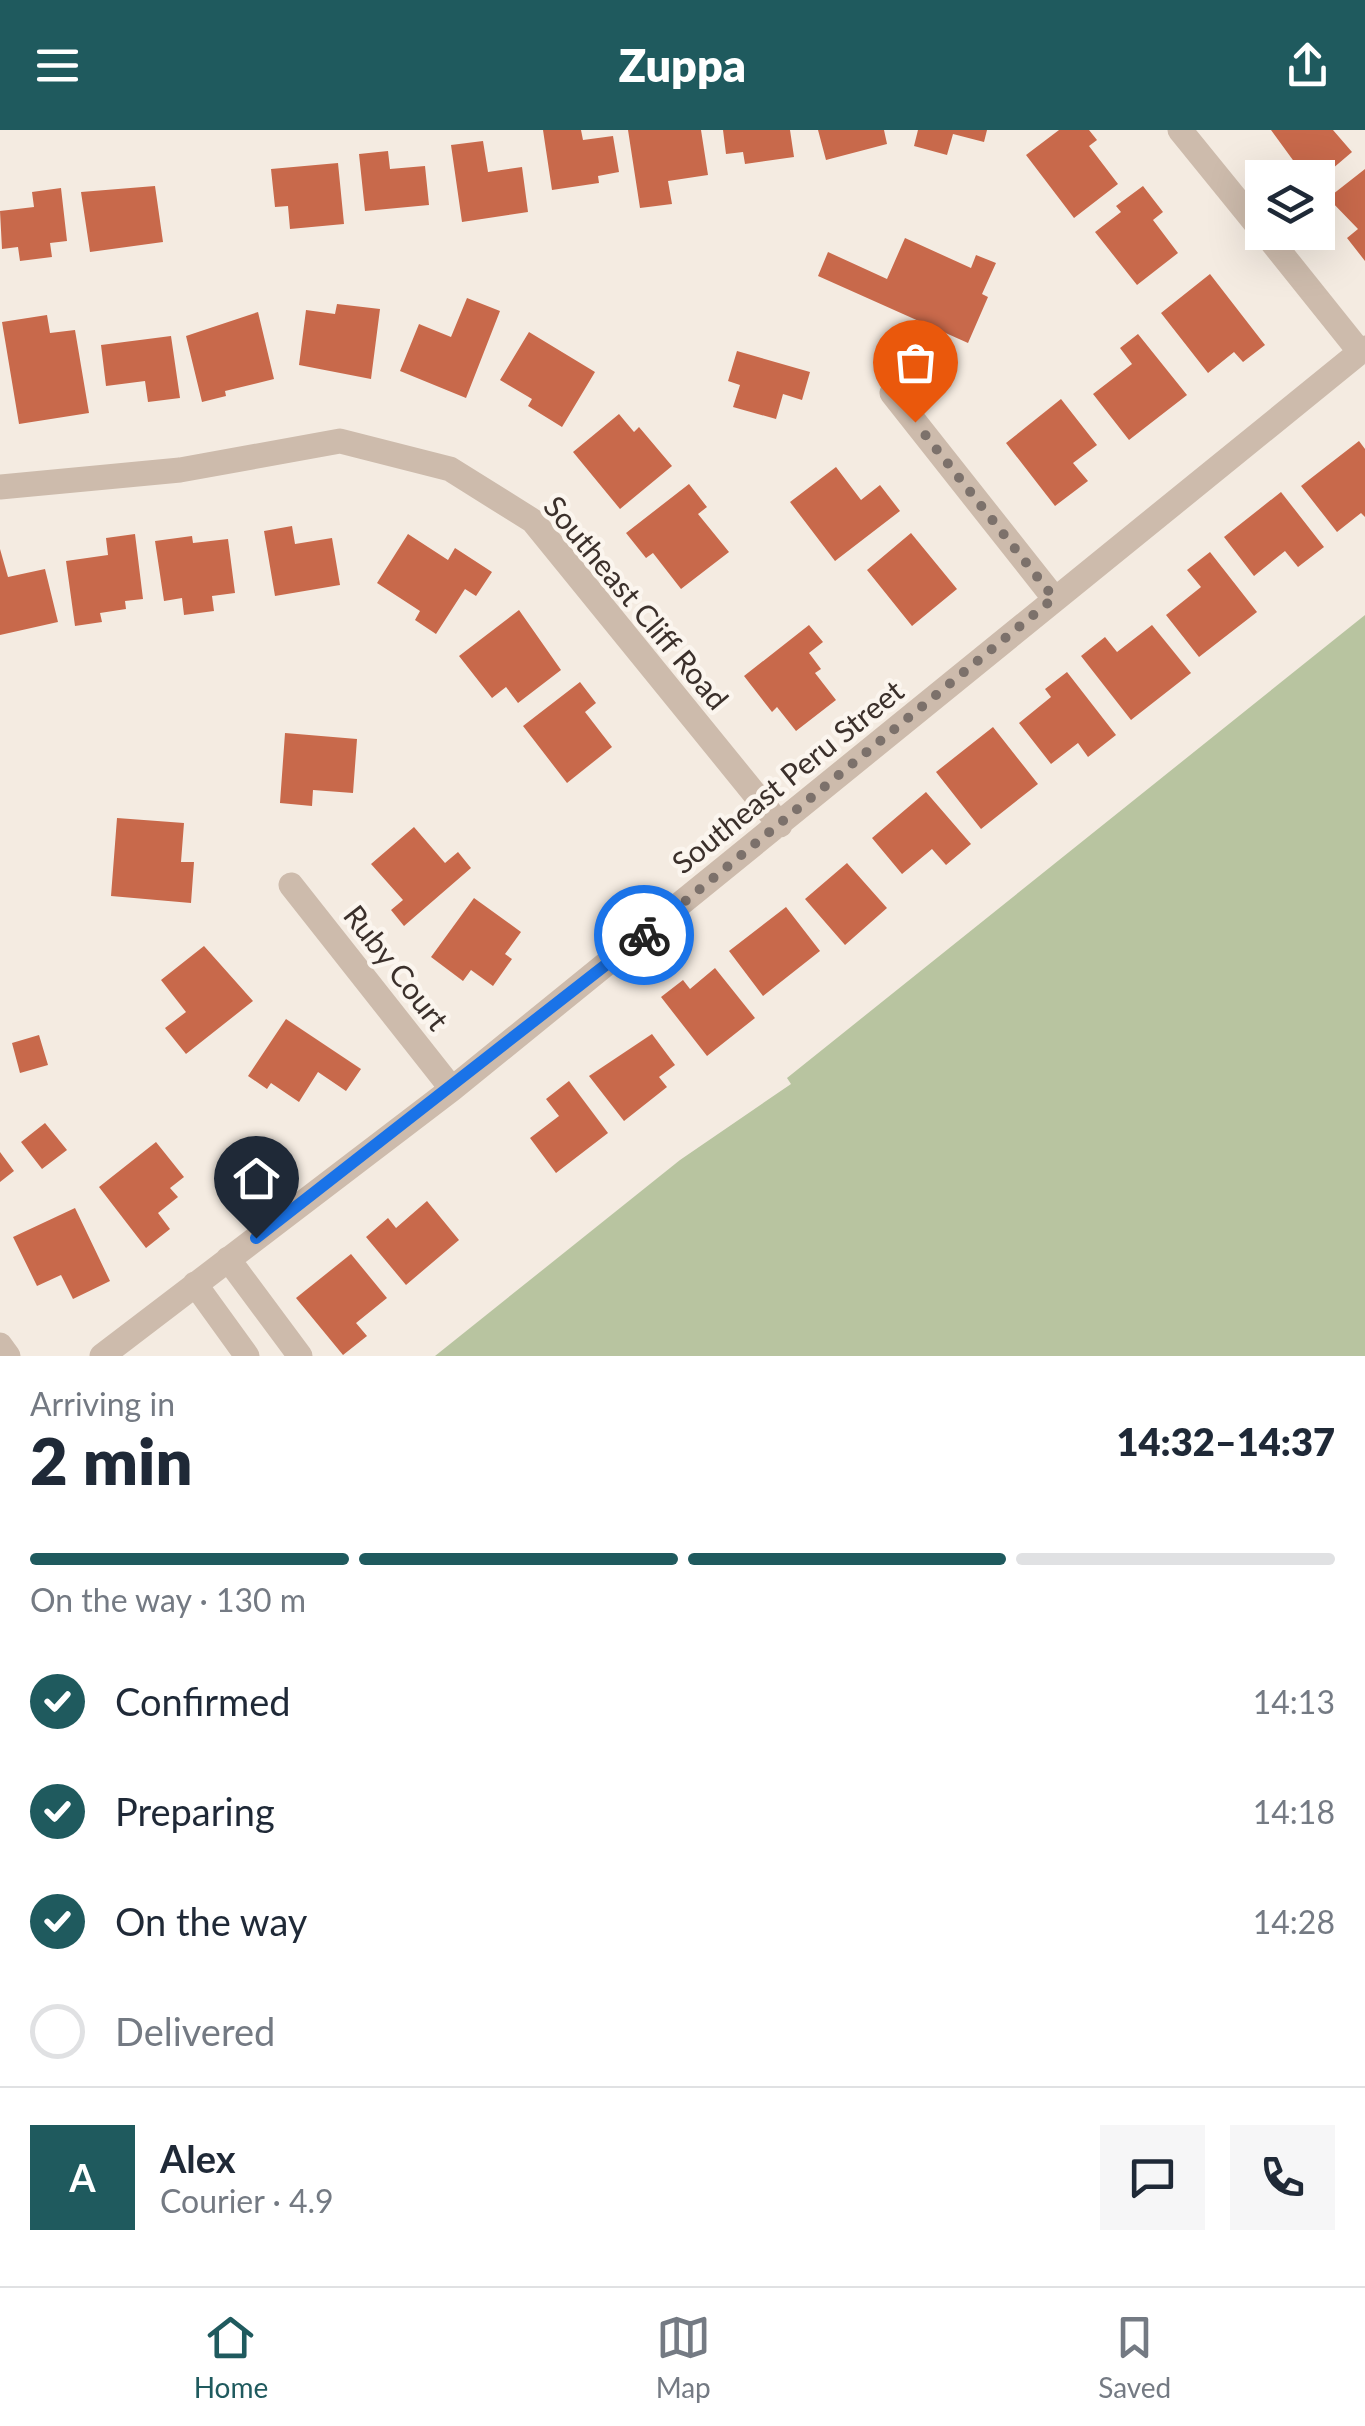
<!DOCTYPE html>
<meta charset="utf-8">
<style>
body{margin:0;font-family:Lato,sans-serif;background:#f6f6f7;color:#1f2937;height:100vh;display:flex;flex-direction:column;font-size:38px;white-space:nowrap}
*{box-sizing:border-box;margin:0}
p{font-size:32px;color:#747a83}
.icon{flex:none;width:55px;height:55px;fill:none;stroke:currentColor;stroke-width:2;stroke-linecap:round;stroke-linejoin:round}
.map{position:relative;height:1226px;overflow:hidden}
.sheet{display:flex;flex-direction:column;background:#fff;flex:1}
.sheet>*{flex:none}
.buttons{position:absolute;left:1245px;top:30px;display:grid;gap:20px}
.buttons a{display:grid;place-items:center;width:90px;height:90px;border-radius:0px;background:#fff;box-shadow:0 10px 40px #0002;font-size:50px}
.pin{position:absolute;display:grid;place-items:center;width:85px;height:85px;color:#fff;margin:-102px -42px;border-radius:50% 50% 50% 0;rotate:-45deg;box-shadow:0 0 10px #0007}
.pin .icon{rotate:45deg}
.courier{position:absolute;display:grid;place-items:center;width:100px;height:100px;margin:-50px;border:8px solid #1a73e8;border-radius:50%;background:#fff;color:#222;box-shadow:0 2px 12px #0007}
.summary em{font-style:normal;font-weight:800}
.summary div{display:flex;flex-direction:column-reverse}
.summary{display:flex;align-items:center;justify-content:space-between;height:170px;padding:0 30px}
h1{font-size:65px;font-weight:800;line-height:75px}
.bar{display:grid;grid-template-columns:repeat(4,1fr);gap:15px 10px;align-content:center;height:120px;padding:0 30px}
.bar i{height:12px;border-radius:8px;background:#e0e1e3}
.bar .current{background:#1f5a5e}
.bar p{grid-column:span 4}
.line{display:flex;align-items:center;gap:25px;padding:0 30px;border-top:2px solid #e0e1e3}
.line div{flex:1}
.round{display:grid;place-items:center;flex:none;width:105px;height:105px;border-radius:0px;background:#f6f6f7}
ol{padding:0 30px;list-style:none}
li{display:flex;align-items:center;gap:30px;height:110px}
li p{margin-inline-start:auto}
li .icon{padding:10px;border-radius:50%;background:#1f5a5e;color:#fff;stroke-width:4}
li:last-child{color:#747a83}
li i{width:55px;height:55px;border:5px solid #e0e1e3;border-radius:50%}
header{display:flex;justify-content:space-between;align-items:center;height:130px;padding:0 30px;background:#1f5a5e;color:#fff;font-size:45px;font-weight:800}
.dock{display:flex;justify-content:space-around;align-items:center;height:140px;border-top:2px solid #e0e1e3;background:#fff;font-size:28px;color:#747a83}
.dock a{display:grid;justify-items:center;gap:5px}
.dock .current{color:#1f5a5e}
.map>svg:first-child{display:block}
.green{fill:#b8c4a0}
.building{fill:#c8694b}
.lines{fill:none;stroke-linecap:round;stroke-linejoin:round}
.street{stroke:#cdbbac;stroke-width:25}
.done{stroke:#7c716b;stroke-width:10;stroke-dasharray:0 18}
.route{stroke:#1a73e8;stroke-width:12}
.labels{text-anchor:middle;dominant-baseline:central;stroke-width:9;stroke-linejoin:round;paint-order:stroke}
.street-label{font-size:30px;fill:#3b302b;stroke:#fbf5ee}
</style>
<header><svg class="icon" aria-label="menu" viewBox="0 0 24 24"><path d="M4 6h16M4 12h16M4 18h16"/></svg>Zuppa<svg class="icon" aria-label="share" viewBox="0 0 24 24"><path d="M12 15V3M7 8l5-5 5 5M5 13v7h14v-7"/></svg></header>
<div class="map">
<svg width="1365" height="1226" viewBox="0 0 1365 1226">
<rect width="100%" height="100%" fill="#f4ebe1"/>
<path class="green" d="M1365,485v741h-930l245,-196 111,-76 -4,-6z"/>
<path class="building" d="M543,0h38l2,10 30,-4 6,36 -21,4 1,7 -47,7z
M628,0h73l7,45 -40,6 4,23 -32,4z
M723,0h67l4,27 -49,7 -2,-12 -17,2z
M818,0h66l3,14 -61,16z
M918,0h69l-3,12 -31,-8 -6,21 -33,-9z
M1059,0h30l8,10 -8,6 29,38 -44,34 -48,-63z
M1271,0h62l19,22 -34,29 -12,-3z
M483,11l5,31 34,-5 6,45 -66,10 -11,-77z
M388,21l2,18 35,-3 4,39 -64,6 -6,-57z
M338,33l6,61 -54,5 -2,-23 -13,1 -4,-38z
M1365,39v92l-18,-23 11,-9 -30,-31z
M155,56l8,56 -73,10 -9,-60z
M1143,56l20,26 -10,8 25,33 -41,32 -42,-53 26,-20 -5,-6z
M61,58l6,53 -17,2 2,14 -32,4 -2,-14 -16,2 -2,-38 34,-4 -2,-15z
M905,108l66,30 5,-13 20,8 -14,31 6,3 -20,46 -150,-67 10,-24 59,27z
M1210,144l55,71 -22,17 -9,-10 -26,21 -47,-60z
M467,168l33,13 -34,87 -66,-27 19,-47 32,13z
M337,174l43,5 -9,70 -72,-14 7,-55 29,4z
M258,182l16,67 -49,12 1,5 -24,6 -16,-66z
M47,185l3,18 25,-3 14,83 -70,11 -17,-102z
M529,202l66,40 -33,55 -34,-21 4,-7 -32,-19z
M1138,204l49,61 -58,45 -36,-46 39,-30 -12,-16z
M171,206l9,62 -32,4 -3,-21 -39,5 -5,-41z
M737,221l73,21 -8,28 -19,-6 -7,25 -43,-12 7,-22 -12,-4z
M1061,269l36,46 -24,18 15,18 -33,25 -49,-63z
M619,284l15,18 5,-5 33,39 -52,43 -47,-57z
M1359,311l6,8v68l-4,-4 -24,19 -36,-46z
M836,337l25,33 19,-15 20,26 -65,50 -45,-59z
M689,354l18,23 -9,7 31,38 -48,37 -28,-36 -7,5 -20,-25z
M1281,362l43,55 -26,20 -13,-16 -31,25 -30,-39z
M292,396l3,18 37,-6 8,47 -65,11 -11,-65z
M911,403l46,56 -45,37 -45,-56z
M135,404l8,65 -18,2 1,8 -26,4 2,9 -27,4 -9,-65 42,-6 -2,-17z
M408,404l40,26 7,-12 37,24 -16,24 -11,-7 -29,45 -21,-14 5,-9 -43,-28z
M192,406l1,7 35,-4 7,54 -23,3 2,15 -30,4 -2,-17 -18,3 -9,-60z
M0,419l8,28 37,-8 13,53 -58,13z
M1210,422l47,60 -58,45 -33,-42 35,-28 -14,-17z
M519,480l42,60 -43,33 -12,-16 -14,11 -33,-42z
M809,495l14,17 -14,11 12,16 -6,4 21,27 -40,31 -19,-24 -5,5 -28,-36z
M1152,495l39,48 -60,47 -50,-64 24,-19 12,15z
M1067,542l49,63 -28,22 -10,-14 -27,21 -32,-41 32,-26 -6,-8z
M580,552l16,21 -11,9 27,35 -45,36 -44,-57z
M993,597l45,57 -57,45 -45,-57z
M285,603l72,6 -4,54 -40,-3 -1,16 -32,-3z
M926,662l45,52 -25,21 -14,-16 -30,25 -30,-36z
M117,688l67,5 -3,39h13l-3,41 -80,-7z
M414,697l31,36 13,-11 13,16 -67,58 -13,-16 12,-10 -32,-36z
M847,733l40,45 -42,37 -40,-46z
M474,768l47,34 -16,22 7,5 -19,27 -22,-16 -8,11 -32,-24z
M786,777l34,44 -57,45 -34,-45z
M204,816l49,55 -67,53 -21,-26 21,-16 -25,-32z
M715,838l40,50 -48,38 -46,-59 22,-17 7,9z
M286,889l75,50 -15,22 -28,-19 -19,30 -28,-19 -4,6 -19,-13z
M652,904l23,31 -16,12 8,10 -43,34 -35,-45z
M39,905l9,30 -28,8 -8,-30z
M569,951l39,52 -52,40 -26,-35 29,-22 -13,-17z
M45,993l22,27 -25,19 -21,-27z
M156,1012l28,35 -14,11 8,9 -20,16 12,16 -24,19 -47,-61z
M0,1022l14,19 -14,11z
M427,1071l32,39 -53,45 -40,-48 22,-19 8,10z
M75,1078l35,73 -37,18 -12,-24 -24,11 -24,-49z
M351,1124l36,44 -31,25 11,13 -24,19 -47,-57z"/>
<g class="lines">
<path class="street" d="M1180,0l82,101
M1264,102l96,120
M892,263l162,205
M0,357l180,-17 160,-29 110,28 83,52 247,304
M291,755l161,204
M228,1129l72,97
M195,1154l52,72
M0,1215l8,11
M102,1226l350,-267 913,-741"/>
</g>
<g class="lines">
<path class="done" d="M644,805l410,-337 -139,-176"/>
<path class="route" d="M256,1108l388,-303"/>
</g>
<g class="labels">
<g class="street-label">
<text transform="translate(637 472) rotate(50)">Southeast Cliff Road</text>
<text transform="translate(787 646) rotate(-39)">Southeast Peru Street</text>
<text transform="translate(397 837) rotate(52)">Ruby Court</text>
</g>
</g>
</svg>
<div class="buttons">
<a><svg class="icon" aria-label="layers" viewBox="0 0 24 24"><path d="M12 4l9 5-9 5-9-5zM3 14l9 5 9-5"/></svg></a>
</div>
<div class="pin" style="left:915px;top:292px;background:#ea580c"><svg class="icon" aria-label="bag" viewBox="0 0 24 24"><path d="M5 8h14l-1 12H6zM9 8a3 3 0 0 1 6 0"/></svg></div>
<div class="pin" style="left:256px;top:1108px;background:#1f2937"><svg class="icon" aria-label="home" viewBox="0 0 24 24"><path d="M3 11l9-7 9 7M6 9v11h12V9"/></svg></div>
<div class="courier" style="left:644px;top:805px"><svg class="icon" aria-label="bike" viewBox="0 0 24 24"><circle cx="6" cy="16" r="4"/><circle cx="18" cy="16" r="4"/><path d="M6 16l4-8h5l3 8M10 8l3 8H6M13 5h3"/></svg></div>
</div>
<section class="sheet">
<div class="summary"><div><h1>2 min</h1><p>Arriving in</p></div><em>14:32–14:37</em></div>
<div class="bar"><i class="current"></i><i class="current"></i><i class="current"></i><i></i><p>On the way · 130 m</p></div>
<ol>
<li><svg class="icon" aria-label="check" viewBox="0 0 24 24"><path d="M5 12l5 5 9-10"/></svg>Confirmed<p>14:13</p></li>
<li><svg class="icon" aria-label="check" viewBox="0 0 24 24"><path d="M5 12l5 5 9-10"/></svg>Preparing<p>14:18</p></li>
<li><svg class="icon" aria-label="check" viewBox="0 0 24 24"><path d="M5 12l5 5 9-10"/></svg>On the way<p>14:28</p></li>
<li><i></i>Delivered</li>
</ol>
<div class="line" style="height:180px"><b class="round" style="background:#1f5a5e;color:#fff">A</b><div><b>Alex</b><p>Courier · 4.9</p></div><a class="round"><svg class="icon" aria-label="chat" viewBox="0 0 24 24"><path d="M4 5h16v11H9l-5 4z"/></svg></a><a class="round"><svg class="icon" aria-label="phone" viewBox="0 0 24 24"><path d="M5 4h4l2 5-3 2q2 4 5 5l2-3 5 2v4C11 20 4 13 5 4z"/></svg></a></div>
</section>
<nav class="dock">
<a class="current"><svg class="icon" aria-label="home" viewBox="0 0 24 24"><path d="M3 11l9-7 9 7M6 9v11h12V9"/></svg>Home</a>
<a><svg class="icon" aria-label="map" viewBox="0 0 24 24"><path d="M3 6l6-2 6 2 6-2v14l-6 2-6-2-6 2zM9 4v14M15 6v14"/></svg>Map</a>
<a><svg class="icon" aria-label="saved" viewBox="0 0 24 24"><path d="M7 4h10v16l-5-4-5 4z"/></svg>Saved</a>
</nav>
